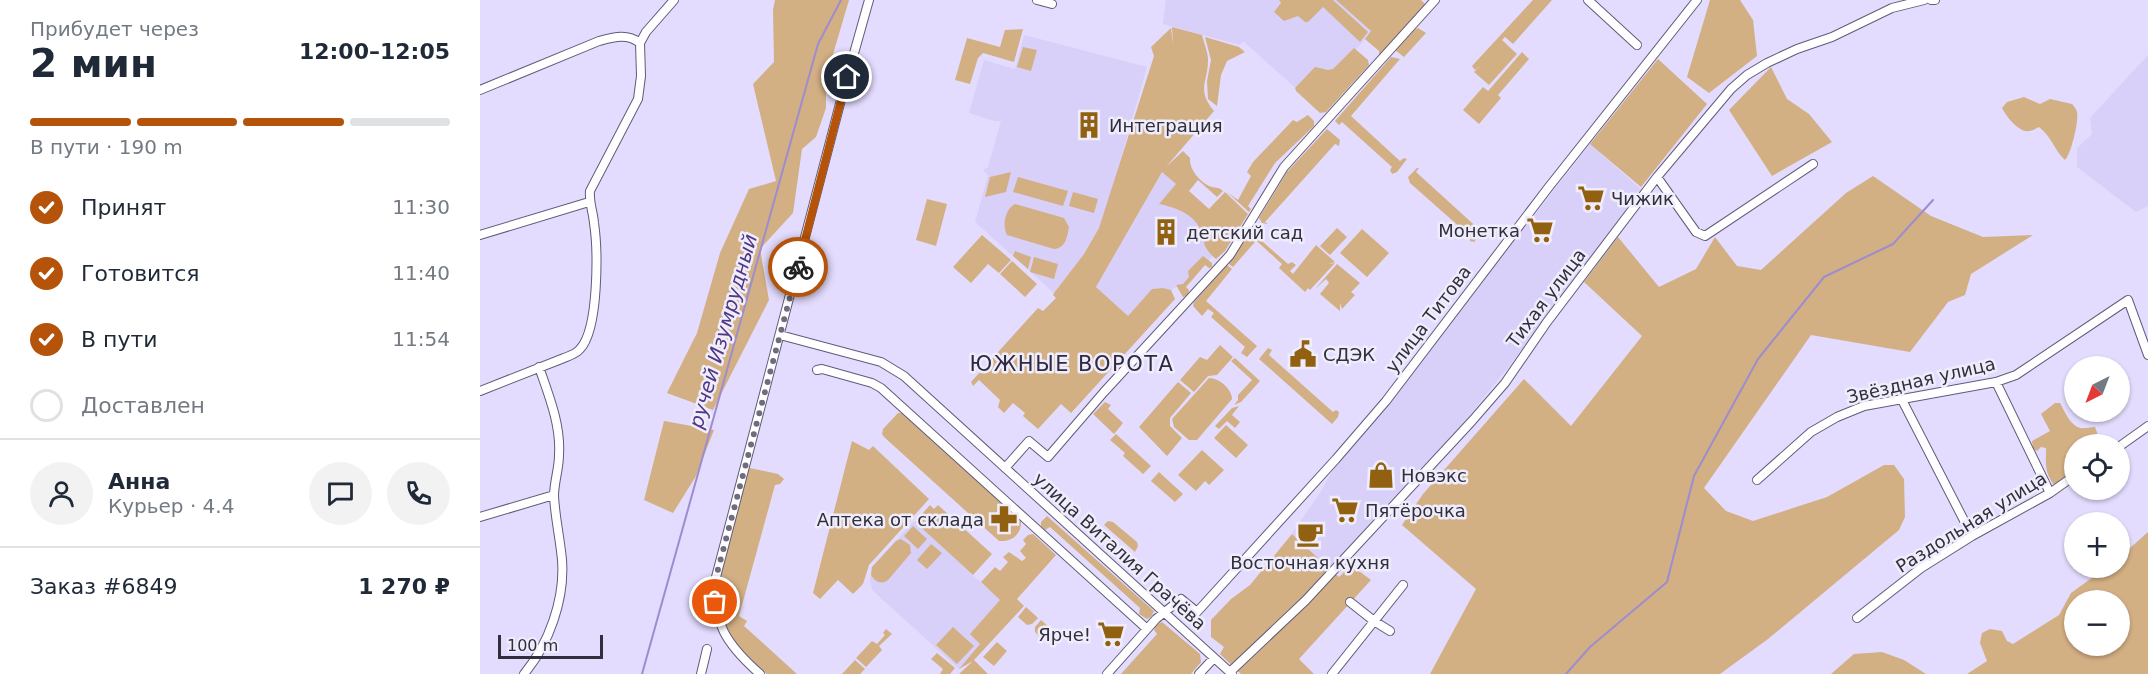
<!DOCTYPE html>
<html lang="ru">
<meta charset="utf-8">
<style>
body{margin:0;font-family:"DejaVu Sans",sans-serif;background:#f2f2f3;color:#1f2937;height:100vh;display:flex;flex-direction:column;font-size:22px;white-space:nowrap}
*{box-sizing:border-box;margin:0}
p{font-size:20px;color:#747a83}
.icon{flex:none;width:33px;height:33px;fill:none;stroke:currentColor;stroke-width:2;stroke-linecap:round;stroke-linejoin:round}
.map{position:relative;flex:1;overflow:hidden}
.drawer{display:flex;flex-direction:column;background:#fff;width:480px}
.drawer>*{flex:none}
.needle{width:39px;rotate:222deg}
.tools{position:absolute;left:1584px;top:356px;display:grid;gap:12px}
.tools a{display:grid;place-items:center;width:66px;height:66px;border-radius:50%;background:#fff;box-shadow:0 2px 4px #0004;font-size:30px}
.scale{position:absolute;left:18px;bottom:15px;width:105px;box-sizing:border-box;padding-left:6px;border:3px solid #322f3c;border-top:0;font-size:16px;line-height:21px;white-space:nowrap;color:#322f3c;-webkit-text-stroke:4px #efedfb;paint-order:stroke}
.pin{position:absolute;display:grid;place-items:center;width:51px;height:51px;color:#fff;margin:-26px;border:3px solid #fff;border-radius:50%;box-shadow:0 2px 6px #0007}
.courier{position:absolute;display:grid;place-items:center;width:60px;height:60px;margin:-30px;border:4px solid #b45309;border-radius:50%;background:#fff;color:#222;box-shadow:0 2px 8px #0007}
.headline em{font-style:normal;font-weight:600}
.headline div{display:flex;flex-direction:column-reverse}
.headline{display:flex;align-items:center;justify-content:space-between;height:102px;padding:0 30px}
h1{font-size:39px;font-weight:600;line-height:45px}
.bar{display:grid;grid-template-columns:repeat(4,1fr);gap:9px 6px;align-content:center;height:72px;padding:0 30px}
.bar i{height:8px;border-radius:4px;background:#e0e1e3}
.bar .selected{background:#b45309}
.bar p{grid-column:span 4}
.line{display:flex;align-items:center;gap:15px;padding:0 30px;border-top:2px solid #e0e1e3}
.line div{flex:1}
.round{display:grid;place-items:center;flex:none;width:63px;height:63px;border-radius:32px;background:#f2f2f3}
ol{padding:0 30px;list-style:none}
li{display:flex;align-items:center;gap:18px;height:66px}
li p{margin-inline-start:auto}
li .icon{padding:6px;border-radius:50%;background:#b45309;color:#fff;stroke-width:4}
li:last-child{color:#747a83}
li i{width:33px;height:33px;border:3px solid #e0e1e3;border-radius:50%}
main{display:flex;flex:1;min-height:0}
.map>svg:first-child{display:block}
.built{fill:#d8d0f9}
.green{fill:#d3af84;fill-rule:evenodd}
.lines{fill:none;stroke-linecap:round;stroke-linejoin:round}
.stream{stroke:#9c8dcf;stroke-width:2}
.minor-casing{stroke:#615b78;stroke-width:10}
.minor{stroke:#fff;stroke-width:8}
.done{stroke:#706c80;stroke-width:6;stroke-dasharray:0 10.8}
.route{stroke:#b45309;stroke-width:8}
.labels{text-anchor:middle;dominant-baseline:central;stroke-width:5;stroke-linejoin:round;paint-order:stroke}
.poi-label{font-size:18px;fill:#322f3c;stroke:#efedfb;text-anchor:start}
.street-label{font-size:18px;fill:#322f3c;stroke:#efedfb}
.water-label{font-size:20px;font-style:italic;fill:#4f3786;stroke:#efedfb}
.quarter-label{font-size:21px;letter-spacing:1.5px;fill:#2f2942;stroke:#efedfb}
</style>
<main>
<section class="drawer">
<div class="headline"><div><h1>2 мин</h1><p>Прибудет через</p></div><em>12:00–12:05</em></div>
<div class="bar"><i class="selected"></i><i class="selected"></i><i class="selected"></i><i></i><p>В пути · 190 m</p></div>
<ol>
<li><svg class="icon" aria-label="check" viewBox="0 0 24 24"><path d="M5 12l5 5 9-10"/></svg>Принят<p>11:30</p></li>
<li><svg class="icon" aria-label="check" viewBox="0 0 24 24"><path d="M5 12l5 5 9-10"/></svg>Готовится<p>11:40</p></li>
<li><svg class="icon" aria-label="check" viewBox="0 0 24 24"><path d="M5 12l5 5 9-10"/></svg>В пути<p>11:54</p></li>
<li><i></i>Доставлен</li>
</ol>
<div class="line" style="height:108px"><a class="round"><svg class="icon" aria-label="person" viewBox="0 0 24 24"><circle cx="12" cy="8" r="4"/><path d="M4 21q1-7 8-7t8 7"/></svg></a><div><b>Анна</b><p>Курьер · 4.4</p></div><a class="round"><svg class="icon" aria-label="chat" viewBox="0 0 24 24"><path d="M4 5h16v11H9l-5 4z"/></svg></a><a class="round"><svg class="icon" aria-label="phone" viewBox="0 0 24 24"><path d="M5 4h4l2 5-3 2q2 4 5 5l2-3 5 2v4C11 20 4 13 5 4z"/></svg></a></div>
<div class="line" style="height:78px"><div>Заказ #6849</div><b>1 270 ₽</b></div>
</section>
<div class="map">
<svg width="1668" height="674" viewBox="0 0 1668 674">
<rect width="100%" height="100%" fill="#e3dcfe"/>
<path class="built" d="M686,0h170l35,31 -15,19 -38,58 -75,-67 -3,4 -77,-21z
M544,35l123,32 -40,140 -8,21 -15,26 -30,39 -79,-71 13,-46 -5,-6 5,-3 13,-46h-7l-25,-8 15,-53 31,9z
M1668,55v151l-12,6 -59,-45v-19l15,-14 -2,-16z
M1110,144l52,46 -132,175 -45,56 -86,92 -48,56 -39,-36 28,-40 14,-25 98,-122z
M682,172l71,62 -52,56 -4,-4 -6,4 -8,-2 -11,1 -24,27 -32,-29z
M433,522h2l96,88 -52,59 -87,-79 -2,-12 2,-11z"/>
<path class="green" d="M295,0h74l-23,78v30l-10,29 -14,12 -9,64 -33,36 9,51 -56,110 -46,-17 30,-60 23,-80 29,-64 27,-8 -23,-97 21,-22 -1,-52z
M799,0h54l35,32 -8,10 -37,-35 -15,15h-3l-7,-6 -14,5 -10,-9 7,-9z
M856,0h85l6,6 -48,50v-5l-14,-12 6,-8z
M1053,0h19l-39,44 -8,-7 -3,3 15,14 -28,31 -15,-13 6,-6 -5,4 -3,-4z
M1230,0h30l13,20 4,36 -48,37 -22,-16z
M692,27l30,8c2,8 6,17 6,25 0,23 -12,29 6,51l-48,56 17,-16 7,7c-1,11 9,23 19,28 6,3 9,0 14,5l-6,6 -19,-17 -9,11 20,18 16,-17 23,22 -23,37 -9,8c-13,-11 -11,-15 -16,-30 -6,-15 -26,-22 -41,-25l17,-20 -14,-12 -66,115 32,29 24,-27 11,-1 8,2 4,9 -104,114 -10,-9 -23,25 -15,-13 2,-3 -12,-10 -9,10 -6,-6 2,-7 -21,-20 -6,6 -2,-4 67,-74 5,3 13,-13 -3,-3 1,-2 30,-39 15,-26 55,-172 -3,-9 20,-19 2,17z
M938,28l8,5 -22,24 -9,-7 19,-20z
M543,29l-9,33 -31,-9 -5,5 -8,26 -15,-4 12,-42 33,9 5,-17z
M725,37l34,10 6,5 -18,9 -6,14 -4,31 -9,-7 -1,-18 4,-21z
M543,47l14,3 -6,21 -14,-4z
M874,48l14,12 1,5 -43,47 -6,1 -24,-22 -1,-3 20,-21 13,3 5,-1z
M1042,52l7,7 -31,36 3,3 -22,26 -16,-14 20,-23 5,4z
M911,57l9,2 -49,57 49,45 4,-3 3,1 -10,13 -5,2 -2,-4 2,-3 -50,-45 -3,3 -4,-4z
M1178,59l49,45 -66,83 -51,-43z
M1291,67l16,32 22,15 23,28 -60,34 -43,-66z
M1544,97l16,7 10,-5 22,5c1,1 5,6 5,8 2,9 -6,42 -12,48 -11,-10 -12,-22 -26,-33 -3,1 -6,4 -10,4 -10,2 -23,-15 -27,-23l5,-6z
M828,115l6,6v5l-39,37 -27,43 3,3 -2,3 -22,-20 11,8 13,-24 -4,-4 6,-10 40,-42 4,2z
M847,129l13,11 -1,6 -4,-2 -70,78 3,2 -6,-1 -3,-5 28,-46z
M937,168h2l-3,4 66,60 -8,10 -4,-1 1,-4 -61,-54 -2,-6z
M531,172l-5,20 -21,5 5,-20z
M1393,176l58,40 52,21 50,-2 -62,39 -6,21 -17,7 -38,50 -99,-17 -107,153 22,23 27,10 74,-24 57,-32h10l10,14 1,38 -6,13 -131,109 -48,35h-290l46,-85 -74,-64 21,-31 101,-115 47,47 71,-90 -58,-54 34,-45 41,50 37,-18 19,-32 22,29 24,4 85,-77z
M538,177l50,14 -5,15 -50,-14z
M593,192l25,7 -4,14 -25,-7z
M447,199l20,5 -11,42 -20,-6z
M535,204l49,14 5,9c-2,10 -3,21 -15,22l-47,-14c-5,-9 -2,-26 8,-31z
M857,228l10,9 -17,18 -10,-9z
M882,229l27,24 -22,24 -27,-24z
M772,230l5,2 -2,3 33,29 4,-2 4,3 -6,6 3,3 23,-29 19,17 -7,2 7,-1 -25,27 -2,-2 -3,4 -26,-24 3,-4 -33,-30z
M502,235l29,25 -12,13 -11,-9 -17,19 -18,-16z
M767,236l8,6 -22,25 -4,-3z
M535,251l16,6 -3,12 -15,-13z
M723,256l9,7v4l-3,1 -4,-3 -19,22 3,3 -1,5 -5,2 -7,-12 7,-1 6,-7 -1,-6z
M554,257l24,7 -4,15 -24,-7z
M532,261l25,23 -12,13 -25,-23z
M857,264l23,19 -9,9 4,3 -13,14 -2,-6v8l-20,-17 9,-11 -3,-4 -11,10z
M747,265l5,4 -26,32 51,45 -10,11 -6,-4 4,-6 -34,-30 3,-4 -6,-4 -6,7 -9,-10 1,-4z
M740,345l13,12 -16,18 -9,1 -14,16 -14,-12 20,-23 7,3z
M788,348l4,2 -3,5 64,57 3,-2 3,2 -1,5 -6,7 -73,-65z
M755,358l25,23 -19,21 -7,3 4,-5v-5l14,-15 -21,-19z
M729,378c10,0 23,11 23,21l-35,41h-8l-15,-13 -2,-8z
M698,382l13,11 -21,25v8l12,12 -15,18 -28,-29z
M625,402l6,3 -3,4 15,14 -9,11 -21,-20z
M1575,403h5c5,9 10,22 20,25 4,1 10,-1 15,-1l6,17h-27v29l-19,13c-11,-13 -9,-23 -9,-38l-5,-1 -4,4 -4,-2 -1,-8 18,-10 -9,-17z
M759,406l-7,9 8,7 -5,6 -8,-7 -8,8 -4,-3 17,-18z
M418,413h5l118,107c1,14 -9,22 -22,21l-115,-104 -2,-3 1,-5z
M184,421l50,9 -18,46 -23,37 -29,-13z
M746,425l22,20 -12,13 -22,-20z
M636,434l35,32 -8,8 -20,-18 2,-3 -15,-13z
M372,441l17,9 4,-4 56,53 -60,66 -6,19 -10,10 -15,-14 -18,19 -7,-6z
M722,450l22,20 -15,15 -4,-4 -9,10 -18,-16z
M270,468l28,6 6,5 -4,5 -5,1 -36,131 8,5 -3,5 53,48h-30c-33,-30 -52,-50 -46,-97l23,-101z
M679,472l24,22 -8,8 -24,-21z
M450,505l4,4 4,-4 54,49 -19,21 -58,-53z
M567,516l107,95 -3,6 -4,2 -8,-5 1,-6 -90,-81 -5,3 -4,-4v-4z
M628,521l5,1 24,20 1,4 -3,6 -31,-27z
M433,526l14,13 -9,10 -14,-13z
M1668,532v142h-181l20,-13 -7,-18 2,-10 8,-4 12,2 5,10 6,3 46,-29 12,-22 36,-26h13v-10zM1594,600h46v45h-46z
M553,534l23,21 -39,44 7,7 -50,54 14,14h-29l14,-13 -14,8 21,-25 -10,-10 30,-34 -19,-18 14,-15 5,4 8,-9 -5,-5 6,-5 13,9 4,-3 -6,-7 6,-7 -3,-4 5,-5z
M812,534l47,43 12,-12 20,15 -72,79 15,15h-73l-21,-20 4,-7 -13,-10v-17l20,-21 19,-14z
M421,539l9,6 1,8 -23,27c-6,5 -13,2 -17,-5l1,-8 24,-26z
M451,544l11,9 -15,16 -10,-9z
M546,607l12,11 -6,6 -5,1 -9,-8z
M561,620l9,8 -9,10 -6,-6v-5z
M682,622l38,32 1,8 -10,12h-70l36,-40 -3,-4 2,-5z
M473,627l21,19 -17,18 -21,-19z
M406,629l6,5 -13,12 3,4 -16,17 -10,-9 16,-17 5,3 8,-9 -2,-2z
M517,642l10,9 -13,15 -11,-9z
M1402,652l22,8 22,14h-95l23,-20z
M457,653l18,15 -5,6h-10l3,-5 -12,-10z
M375,660l10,9 -5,5h-18z"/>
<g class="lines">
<path class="stream" d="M162,674l176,-630 23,-44
M1086,674l24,-27 77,-65 27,-106 64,-117 66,-82 69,-33 40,-44"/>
<defs>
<path id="minor" d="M557,0l15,4
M1108,0l49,45
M1451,0h4
M0,90l119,-49c15,-4 28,-8 41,2
M1177,177l39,55 9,4 108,-72
M0,235l109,-33
M300,335l101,27 23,14 328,298
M337,370l5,-1 50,14 9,5 266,241
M1516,382l54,111
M0,391l84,-33c5,-2 12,-4 16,-9 19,-20 18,-99 14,-126 -1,-12 -5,-20 -4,-32l48,-92 3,-23 -1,-33 6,-11 28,-32
M1421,398l71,138
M1640,446l28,-20
M525,468l24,-27 19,16 56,-65 126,-137 54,-88 151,-167
M1277,480l54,-48 26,-15 27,-11 132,-24 20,-7 112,-75 20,55
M0,517l74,-22
M870,602l24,19 16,10
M1377,618l64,-50 51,-32 78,-43 24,-17
M750,672l76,-72 166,-179 33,-38 42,-61 110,-145 74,-88 16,-14 20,-12 30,-14 35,-12 60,-29 32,-8
M44,674c25,-30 41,-75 38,-114 -2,-22 -7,-43 -8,-64 0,-14 5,-27 5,-41 2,-30 -10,-59 -20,-88
M221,674l6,-25
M280,674c-33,-29 -49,-52 -44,-97l126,-481 27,-96
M627,674l49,-55 25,-20 16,13 139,-153 50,-58 162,-213 149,-188
M719,674l15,-16
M852,674l71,-89"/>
</defs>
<use href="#minor" class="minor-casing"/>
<use href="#minor" class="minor"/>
</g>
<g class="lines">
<path class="done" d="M235,602l1,-25 82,-310"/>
<path class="route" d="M318,267l49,-190"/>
</g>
<defs>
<symbol id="building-bare" viewBox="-9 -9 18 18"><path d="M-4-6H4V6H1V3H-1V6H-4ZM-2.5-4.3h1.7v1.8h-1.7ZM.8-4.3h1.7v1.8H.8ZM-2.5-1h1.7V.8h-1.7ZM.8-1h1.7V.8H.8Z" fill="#926011" stroke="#efedfb" stroke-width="2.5" paint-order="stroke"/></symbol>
<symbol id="supermarket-bare" viewBox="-9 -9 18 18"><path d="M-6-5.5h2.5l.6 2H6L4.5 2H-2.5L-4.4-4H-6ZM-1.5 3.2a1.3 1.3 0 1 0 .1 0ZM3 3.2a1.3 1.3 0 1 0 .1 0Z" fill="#926011" stroke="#efedfb" stroke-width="2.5" paint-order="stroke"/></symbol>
<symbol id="civic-bare" viewBox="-9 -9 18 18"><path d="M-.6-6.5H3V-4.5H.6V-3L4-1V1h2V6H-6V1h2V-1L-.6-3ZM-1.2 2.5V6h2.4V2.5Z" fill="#926011" stroke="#efedfb" stroke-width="2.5" paint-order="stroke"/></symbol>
<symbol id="shop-bare" viewBox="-9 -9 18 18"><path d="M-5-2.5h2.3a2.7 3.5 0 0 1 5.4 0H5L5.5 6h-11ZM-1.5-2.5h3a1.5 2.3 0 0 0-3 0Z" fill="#926011" stroke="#efedfb" stroke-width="2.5" paint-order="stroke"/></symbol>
<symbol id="pharmacy-bare" viewBox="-9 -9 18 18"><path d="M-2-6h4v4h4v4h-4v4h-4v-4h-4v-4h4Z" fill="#926011" stroke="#efedfb" stroke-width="2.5" paint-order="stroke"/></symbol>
<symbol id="cafe-bare" viewBox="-9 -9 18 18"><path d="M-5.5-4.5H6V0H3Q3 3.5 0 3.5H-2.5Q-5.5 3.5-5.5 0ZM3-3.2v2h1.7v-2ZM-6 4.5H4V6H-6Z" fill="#926011" stroke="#efedfb" stroke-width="2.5" paint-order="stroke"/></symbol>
</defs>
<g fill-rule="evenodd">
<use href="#building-bare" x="590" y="106" width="38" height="38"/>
<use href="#supermarket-bare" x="1092" y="179" width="38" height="38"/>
<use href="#supermarket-bare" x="1041" y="211" width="38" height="38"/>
<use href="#building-bare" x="667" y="213" width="38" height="38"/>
<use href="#civic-bare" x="804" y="335" width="38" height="38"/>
<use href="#shop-bare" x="882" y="456" width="38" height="38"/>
<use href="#supermarket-bare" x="846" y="491" width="38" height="38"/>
<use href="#pharmacy-bare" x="505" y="500" width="38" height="38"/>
<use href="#cafe-bare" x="811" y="515" width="38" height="38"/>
<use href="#supermarket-bare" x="612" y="615" width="38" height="38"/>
</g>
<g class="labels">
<g class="poi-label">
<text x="629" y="125">Интеграция</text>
<text x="1131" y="198">Чижик</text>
<text x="1040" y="230" text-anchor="end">Монетка</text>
<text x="706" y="232">детский сад</text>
<text x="843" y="354">СДЭК</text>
<text x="921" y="475">Новэкс</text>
<text x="885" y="510">Пятёрочка</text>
<text x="504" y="519" text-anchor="end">Аптека от склада</text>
<text x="830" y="562" text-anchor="middle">Восточная кухня</text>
<text x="611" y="634" text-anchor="end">Ярче!</text>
</g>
<g class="street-label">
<text transform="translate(1066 298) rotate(-53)">Тихая улица</text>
<text transform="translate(948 319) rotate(-53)">улица Титова</text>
<text transform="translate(1441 380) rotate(-13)">Звёздная улица</text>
<text transform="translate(1491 522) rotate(-32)">Раздольная улица</text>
<text transform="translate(640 551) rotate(42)">улица Виталия Грачёва</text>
</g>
<g class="water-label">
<text transform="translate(243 331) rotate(-74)">ручей Изумрудный</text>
</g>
<g class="quarter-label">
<text x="592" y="364">ЮЖНЫЕ ВОРОТА</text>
</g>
</g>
</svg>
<div class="tools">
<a><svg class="needle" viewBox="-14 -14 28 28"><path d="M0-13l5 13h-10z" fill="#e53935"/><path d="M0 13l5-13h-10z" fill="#747a83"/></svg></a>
<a><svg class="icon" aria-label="locate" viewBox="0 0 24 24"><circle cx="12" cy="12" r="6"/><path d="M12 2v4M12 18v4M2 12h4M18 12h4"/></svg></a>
<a>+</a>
<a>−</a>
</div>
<div class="scale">100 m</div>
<div class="pin" style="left:235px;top:602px;background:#ea580c"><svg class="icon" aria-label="bag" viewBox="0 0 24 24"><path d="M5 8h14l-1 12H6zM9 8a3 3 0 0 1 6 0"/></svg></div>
<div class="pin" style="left:367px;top:77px;background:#1f2937"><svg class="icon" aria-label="home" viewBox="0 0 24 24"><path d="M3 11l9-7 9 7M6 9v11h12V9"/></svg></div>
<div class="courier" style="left:318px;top:267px"><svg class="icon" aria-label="bike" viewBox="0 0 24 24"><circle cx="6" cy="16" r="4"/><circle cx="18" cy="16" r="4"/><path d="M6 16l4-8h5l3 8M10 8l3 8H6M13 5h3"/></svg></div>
</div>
</main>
